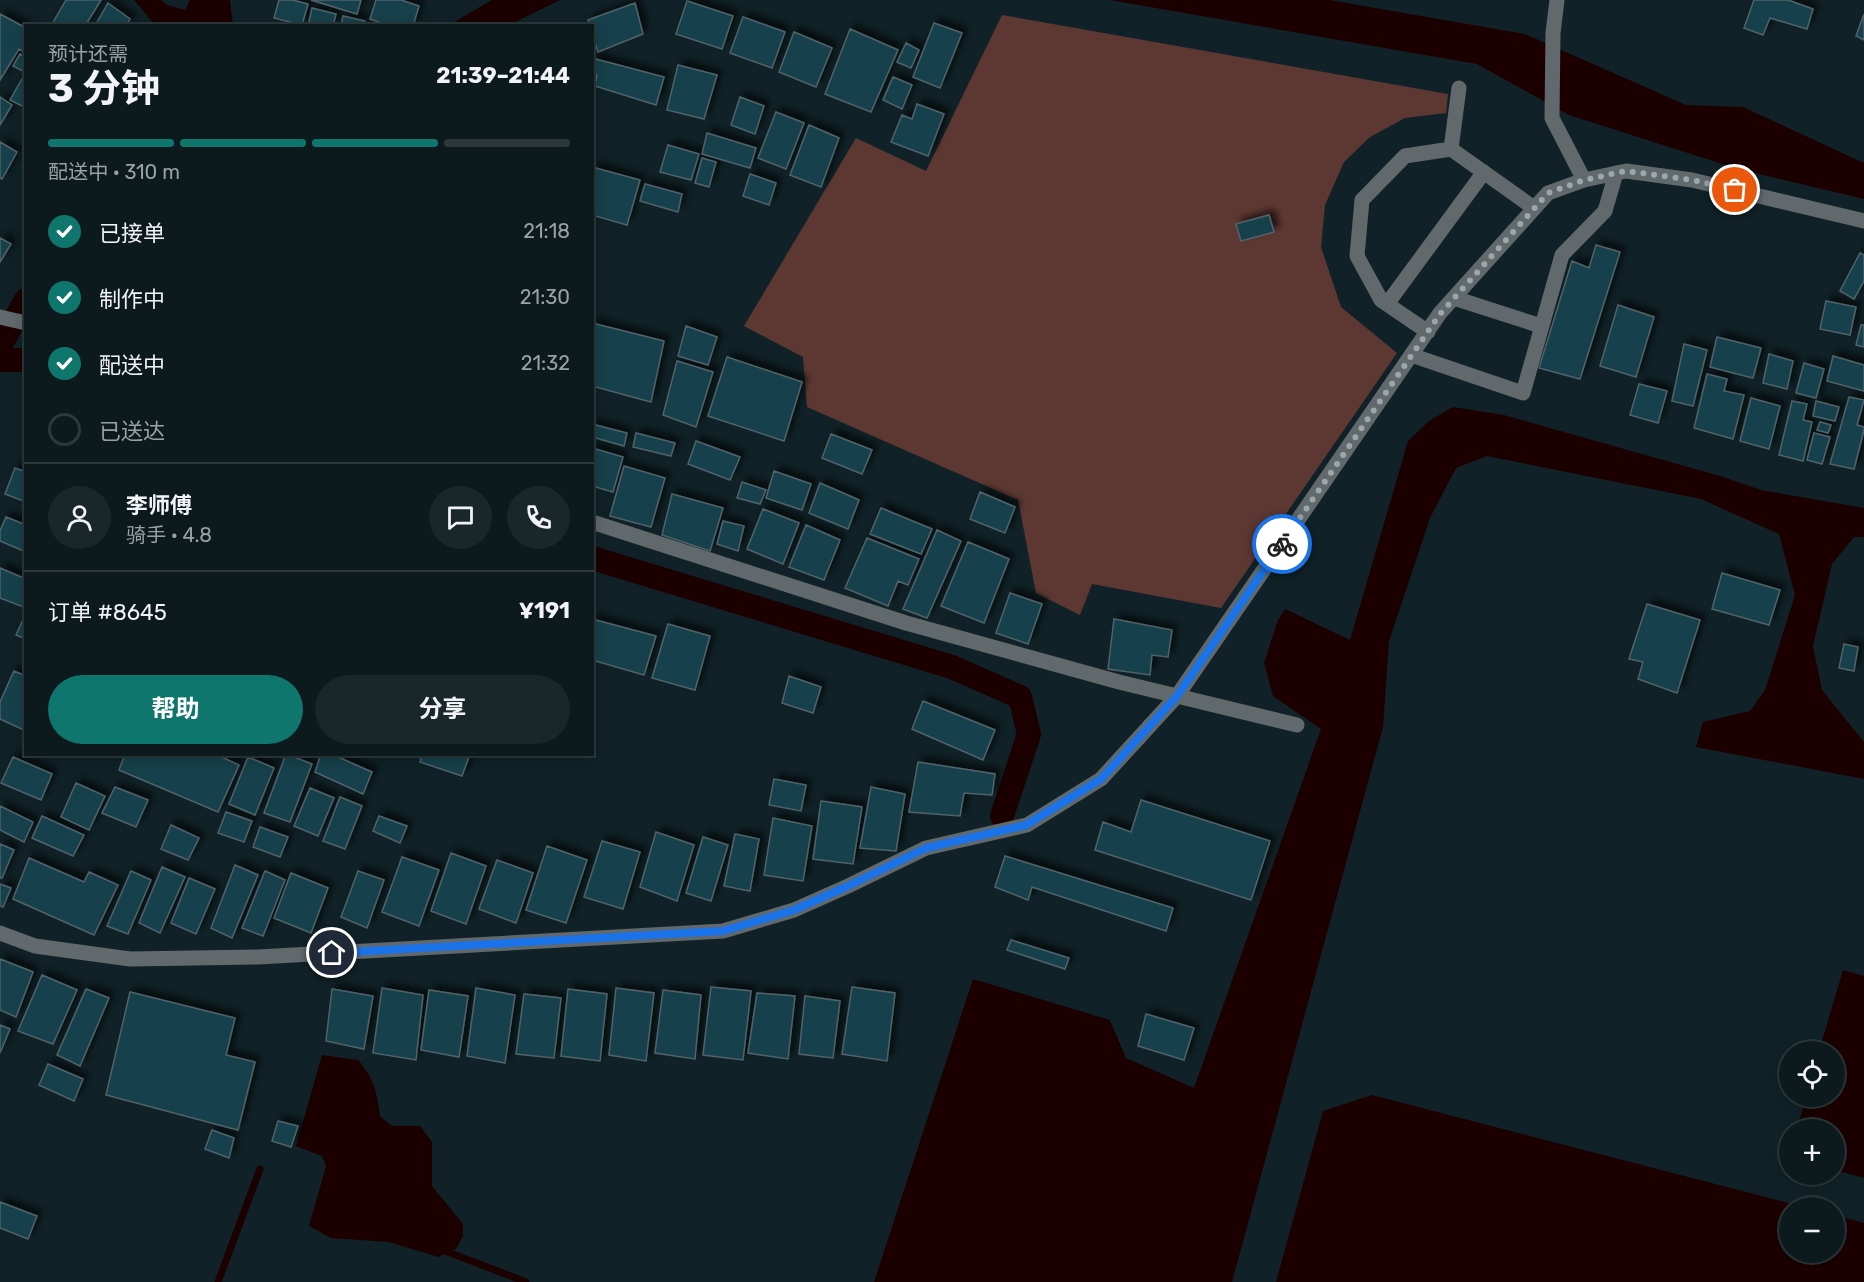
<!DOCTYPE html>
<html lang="zh">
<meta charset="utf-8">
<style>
body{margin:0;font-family:Rubik,"Noto Sans SC",sans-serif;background:#1a272a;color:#f1f3f6;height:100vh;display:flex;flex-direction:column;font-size:22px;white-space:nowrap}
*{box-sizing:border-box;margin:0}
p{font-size:20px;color:#9aa1a4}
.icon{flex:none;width:33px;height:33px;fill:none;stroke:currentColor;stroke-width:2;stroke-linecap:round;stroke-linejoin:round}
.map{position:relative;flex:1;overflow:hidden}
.sheet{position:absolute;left:24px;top:24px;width:570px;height:732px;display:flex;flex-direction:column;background:#0c1a1d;border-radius:0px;box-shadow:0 3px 15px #0003,0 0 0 2px #2c383b}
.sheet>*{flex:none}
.fabs{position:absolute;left:1779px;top:1041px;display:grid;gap:12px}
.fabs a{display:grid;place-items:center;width:66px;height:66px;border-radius:50%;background:#0c1a1d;box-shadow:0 3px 15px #0003,0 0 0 2px #2c383b;font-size:30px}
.pin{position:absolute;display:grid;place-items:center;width:51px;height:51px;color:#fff;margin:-26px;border:3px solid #fff;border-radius:50%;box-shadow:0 2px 6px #0007}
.courier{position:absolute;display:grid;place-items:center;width:60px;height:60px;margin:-30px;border:4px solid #1a73e8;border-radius:50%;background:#fff;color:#222;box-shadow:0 2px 8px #0007}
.headline em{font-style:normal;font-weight:700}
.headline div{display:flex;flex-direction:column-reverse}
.headline{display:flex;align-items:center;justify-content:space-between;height:102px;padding:0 24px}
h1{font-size:39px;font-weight:700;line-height:45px}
.bar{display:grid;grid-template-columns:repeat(4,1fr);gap:9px 6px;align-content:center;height:72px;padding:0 24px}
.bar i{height:8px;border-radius:4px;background:#2c383b}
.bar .current{background:#0f766e}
.bar p{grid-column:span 4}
.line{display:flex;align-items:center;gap:15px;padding:0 24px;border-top:2px solid #2c383b}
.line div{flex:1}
.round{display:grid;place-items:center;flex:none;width:63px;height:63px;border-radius:32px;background:#1a272a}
ol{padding:0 24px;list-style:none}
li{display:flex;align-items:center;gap:18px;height:66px}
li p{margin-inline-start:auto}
li .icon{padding:6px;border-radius:50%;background:#0f766e;color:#fff;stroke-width:4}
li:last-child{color:#9aa1a4}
li i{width:33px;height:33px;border:3px solid #2c383b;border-radius:50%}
.primary-button{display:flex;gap:12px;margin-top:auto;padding:12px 24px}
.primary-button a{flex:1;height:69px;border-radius:36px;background:#0f766e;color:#fff;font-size:24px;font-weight:700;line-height:69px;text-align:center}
.primary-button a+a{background:#1a272a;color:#f1f3f6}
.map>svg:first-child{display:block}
.green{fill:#5d3832}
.water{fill:#1c0000}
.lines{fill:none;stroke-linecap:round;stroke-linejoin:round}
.stream{stroke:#1c0000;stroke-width:7}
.canal{stroke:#1c0000;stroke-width:24}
.building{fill:#133f4b;stroke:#506369;stroke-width:1.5;filter:url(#shadow)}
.minor{stroke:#61696c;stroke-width:15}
.done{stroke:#9aa7ab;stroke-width:6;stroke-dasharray:0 10.8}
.route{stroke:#1a73e8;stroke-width:8}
</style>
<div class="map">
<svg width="1864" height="1282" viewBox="0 0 1864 1282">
<defs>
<filter id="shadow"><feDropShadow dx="5.5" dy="-5.5" stdDeviation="3" flood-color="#0009"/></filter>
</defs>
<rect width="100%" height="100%" fill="#102227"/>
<path class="green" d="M1002,15l446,79 -2,19 -41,5 -35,19 -26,25 -19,43 -4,42 20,60 56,46 -176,255 -129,-24 -12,31 -44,-22 -18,-93 -211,-93 -4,-50 -59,-31 112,-188 70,33z"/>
<path class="water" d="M134,0h27l6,5 18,5 5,-10h40l3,25h-78z
M492,0h68l-51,25h-60z
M1110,0h219l196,34 161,71 57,2 121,56v36l-126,-30 -169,-54 -92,-51z
M1453,407l51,8 216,61 41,14 103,18v29h-10l-22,27 -19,82 9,44 42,52v37l-168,-32 7,-25 47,-11 15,-21 30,-95 -16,-61 -78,-35 -214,-43 -31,12 -26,50 -41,123 -6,86 -151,555h-358l99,-303 137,41 16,38 68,30 127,-359 -48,-33 -9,-33 14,-43 7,-11 65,31 58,-199 21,-20z
M1843,970l21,6v202l-29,-8 -1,-40 -37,-1 9,-32 28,-1v-44l-15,-1z
M322,1055l36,5c16,18 19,33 22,56l12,10h28l12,16v44l31,38v12l-7,13 -18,8 -49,-15 -58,-4 -22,-12 17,-60 -4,-10 -26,-10z
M1372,1095l432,112 -14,1v44h44l1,-37 29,8v59h-588l47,-171z"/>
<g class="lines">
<path class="stream" d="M448,1252l78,30
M218,1282l42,-113"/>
<path class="canal" d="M0,346l26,-46
M0,360h26
M592,558l360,109 68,30 9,37 -27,82"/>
</g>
<path class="building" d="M66,0h35l-16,26h-34z
M279,0h13l16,4 -6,21 -28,-7z
M311,0h50l-4,14z
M376,0h25l18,6 -6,20h-23l-20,-7z
M1754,0h34l25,9 -6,20 -37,-11 -7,17 -19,-7z
M687,1l46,15 -11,33 -46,-15z
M108,3l22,16 -4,7h-31z
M635,3l8,31 -45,18 -6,-19v-7h-2l-2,-6z
M312,8l24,6 -3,12h-25z
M0,14l26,14v25l-7,-4 -19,31z
M1864,14v26l-8,-4z
M343,16l22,5 -1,5h-23z
M743,17l42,15 -13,36 -42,-15z
M934,23l28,10 -22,55 -27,-11z
M850,29l48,21 -27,62 -46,-18z
M794,32l38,16 -16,39 -37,-15z
M906,43l13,7 -8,18 -14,-6z
M20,54l6,3 -1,15 -12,-6z
M592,58l72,19 -8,28 -61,-19 2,-11 -5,-2z
M678,65l39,10 -13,44 -37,-9z
M893,77l19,8 -10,24 -19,-9z
M22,79l4,2v27l-16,-8z
M0,97l12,8 -12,20z
M740,97l24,9 -9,28 -24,-9z
M917,104l27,10 -16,42 -37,-14 11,-27 10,4z
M776,112l28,11 -18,46 -28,-11z
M809,125l30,13 -18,49 -31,-12z
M707,133l49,15 -6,20 -48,-14z
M0,142l17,10 -15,27 -2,-1z
M668,145l31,9 -8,26 -31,-8z
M702,158l14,4 -7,25 -14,-4z
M592,167l48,13 -13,45 -35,-10z
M750,174l26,9 -7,22 -26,-9z
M645,184l37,10 -4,18 -38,-11z
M1269,215l5,17 -33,9 -5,-17z
M0,238l11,6 -11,18z
M1596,245l24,7 -40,127 -41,-11 33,-107 17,7z
M1860,253l4,2v26l-10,18 -14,-8z
M1826,301l30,6 -6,28 -30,-6z
M1618,305l36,12 -18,60 -36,-11z
M592,323l72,18 -13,61 -59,-16z
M1861,325h3v22l-8,-2z
M686,326l31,11 -9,28 -30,-9z
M1717,337l44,11 -8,30 -43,-11z
M1684,344l23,6 -14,56 -21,-5z
M1769,354l24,7 -6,28 -24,-6z
M1833,356l31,9v26l-37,-10z
M727,357l75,25 -18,59 -76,-25z
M677,361l36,11 -17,55 -33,-12z
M1804,363l20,6 -8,29 -20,-5z
M1707,374l20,5 -3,12 20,4 -11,44 -39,-11z
M1639,384l28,7 -9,32 -28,-8z
M1849,397l15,3 -7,25 7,2v3l-10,39 -24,-5z
M1751,398l29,8 -11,43 -29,-8z
M1792,401l15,3 -4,16 9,2 -9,39 -24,-6z
M1816,401l23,6 -4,14 -22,-5z
M1820,422l11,3 -3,8 -11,-3z
M592,424l35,9 -3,13 -32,-9z
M636,433l39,10 -4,13 -38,-9z
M1814,433l16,4 -8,27 -15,-4z
M831,434l41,16 -10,24 -40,-16z
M696,441l44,16 -10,23 -42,-16z
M592,448l31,9 -10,35 -21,-6z
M624,466l41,12 -14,49 -41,-11z
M15,468l11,4v30l-21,-8z
M774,471l37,13 -9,26 -36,-12z
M742,482l24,8 -6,14 -23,-6z
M820,483l39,17 -11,29 -39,-16z
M980,492l35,15 -10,26 -35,-14z
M672,494l51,14 -13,43 -48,-16z
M881,508l51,21 -11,25 -51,-20z
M763,509l36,14 -16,41 -36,-15z
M6,517l20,8v27l-26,-11v-10z
M723,521l21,5 -6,25 -21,-7z
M806,525l34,15 -16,40 -35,-13z
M937,530l24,11 -34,77 -24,-9z
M867,538l52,21 -11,26 -10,-4 -10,25 -43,-18z
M968,542l41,17 -25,64 -43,-17z
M0,568l26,11v29l-26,-10z
M1722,573l58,17 -11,35 -57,-16z
M1010,593l32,11 -14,40 -32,-11z
M1647,604l53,16 -23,73 -39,-14 5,-17 -14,-3z
M25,615h1v24l-10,-4z
M592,619l64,17 -12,39 -52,-15z
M1114,619l58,11 -4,27 -16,-2 -2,20 -42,-6z
M668,624l42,12 -15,54 -43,-12z
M1844,644l14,3 -4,24 -15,-3z
M14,671l12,5v55l-26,-12v-17z
M789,676l32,11 -8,26 -31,-10z
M923,701l72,29 -12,30 -71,-31z
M125,754h90l24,11 -21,47 -99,-42z
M286,754l26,10 -22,58 -26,-9z
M321,754h10l41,18 -9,22 -48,-22z
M422,754h48l-8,22 -42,-14z
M13,757l39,17 -11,26 -40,-17z
M248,757l26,11 -19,47 -26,-11z
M918,762l77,12 -3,21 -28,-2 -4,23 -51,-4z
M774,779l32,6 -5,26 -32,-6z
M76,783l29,13 -16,34 -28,-13z
M115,787l33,13 -12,27 -34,-14z
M871,787l34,7 -9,57 -36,-3z
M310,788l24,10 -16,38 -24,-10z
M340,797l22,9 -17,43 -22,-8z
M1141,800l129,41 -19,59 -156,-50 8,-28 28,10z
M821,801l41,6 -9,57 -40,-5z
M0,806l33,16 -9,20 -24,-12z
M226,812l26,9 -8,21 -26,-9z
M42,816l42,19 -11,21 -41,-18z
M379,816l28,10 -7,17 -27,-12z
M773,818l39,8 -9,55 -39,-6z
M171,825l28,13 -11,22 -27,-11z
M260,827l28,10 -8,20 -27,-10z
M656,832l38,13 -17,56 -37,-14z
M735,834l24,5 -9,52 -26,-5z
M703,837l25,8 -17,56 -25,-8z
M602,841l38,11 -17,57 -39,-12z
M0,844l14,6 -12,28h-2z
M547,846l40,14 -21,63 -40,-13z
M451,853l35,13 -20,58 -35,-13z
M1005,856l168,52 -7,23 -134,-44 -4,13 -33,-13z
M402,857l37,13 -20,56 -37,-14z
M29,858l55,24 5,-10 29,13 -24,50 -81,-36z
M497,860l36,13 -17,50 -37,-14z
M235,865l23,10 -26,63 -21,-10z
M162,867l23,10 -25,56 -21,-10z
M131,871l20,9 -23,54 -21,-8z
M265,871l20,9 -22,56 -21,-8z
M358,871l26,9 -17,48 -26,-11z
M291,873l37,15 -17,45 -37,-15z
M189,878l26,11 -19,45 -25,-11z
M0,884l11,4 -8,19 -3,-1z
M1011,940l58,18 -4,11 -58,-19z
M0,959l33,13 -17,45 -16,-7z
M42,975l35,15 -24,54 -35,-13z
M711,987l40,4 -8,69 -40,-5z
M852,987l43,6 -8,68 -45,-7z
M382,988l41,7 -7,65 -43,-7z
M476,988l39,7 -10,68 -38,-7z
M616,988l38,5 -8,68 -37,-6z
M86,989l23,9 -29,68 -23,-11z
M332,989l41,7 -9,53 -38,-8z
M568,989l39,5 -7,67 -39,-5z
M429,990l39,6 -9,61 -38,-7z
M663,990l38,5 -6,64 -40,-6z
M130,992l105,26 -9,37 29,7 -17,68 -132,-35z
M757,993l38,3 -7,63 -40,-6z
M524,994l37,4 -7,60 -38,-4z
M805,996l35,5 -7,57 -34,-4z
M1146,1014l48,14 -10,32 -46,-14z
M0,1025l10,4 -10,24z
M48,1064l35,15 -9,22 -35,-16z
M278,1121l20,5 -7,21 -19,-6z
M212,1130l22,8 -5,20 -24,-9z
M0,1202l37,14 -9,23 -28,-11z"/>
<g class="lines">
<path class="minor" d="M1557,0l-4,33 -1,85 32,62
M1451,149l8,-61
M1454,298l87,28
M1387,304l97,-132
M0,317l26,6
M1428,332l-47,-32 -24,-44 5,-56 43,-44 46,-7 83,59
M1411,355l112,38 39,-138 43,-44 11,-38
M592,522l314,101 213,59 178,43
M0,933l35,13 95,13 128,-2 465,-26 71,-21 54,-24 78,-38 101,-23 74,-46 76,-83 263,-383 108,-120 36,-13 42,-9 66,9 172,41"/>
</g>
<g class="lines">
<path class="done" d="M1282,544l158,-230 108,-121 36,-13 42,-9 66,9 43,10"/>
<path class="route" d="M332,953l391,-22 71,-21 54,-24 78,-38 100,-23 75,-46 76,-83 105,-152"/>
</g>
</svg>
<div class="fabs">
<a><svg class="icon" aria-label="locate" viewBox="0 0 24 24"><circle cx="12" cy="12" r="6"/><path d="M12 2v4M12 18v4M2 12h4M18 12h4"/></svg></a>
<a>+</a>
<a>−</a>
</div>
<div class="pin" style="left:1735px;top:190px;background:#ea580c"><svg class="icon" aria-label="bag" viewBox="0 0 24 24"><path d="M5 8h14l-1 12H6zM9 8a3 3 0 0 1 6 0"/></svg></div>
<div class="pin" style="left:332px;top:953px;background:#1f2937"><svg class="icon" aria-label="home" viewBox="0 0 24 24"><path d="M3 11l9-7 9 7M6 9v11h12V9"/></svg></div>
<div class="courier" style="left:1282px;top:544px"><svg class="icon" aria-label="bike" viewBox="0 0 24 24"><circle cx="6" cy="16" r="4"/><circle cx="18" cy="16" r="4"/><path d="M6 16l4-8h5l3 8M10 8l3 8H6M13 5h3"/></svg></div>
<section class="sheet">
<div class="headline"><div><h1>3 分钟</h1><p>预计还需</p></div><em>21:39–21:44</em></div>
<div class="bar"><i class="current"></i><i class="current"></i><i class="current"></i><i></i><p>配送中 · 310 m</p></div>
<ol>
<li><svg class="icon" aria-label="check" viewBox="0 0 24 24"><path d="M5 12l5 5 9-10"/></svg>已接单<p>21:18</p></li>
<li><svg class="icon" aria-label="check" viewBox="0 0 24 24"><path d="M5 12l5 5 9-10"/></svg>制作中<p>21:30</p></li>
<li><svg class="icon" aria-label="check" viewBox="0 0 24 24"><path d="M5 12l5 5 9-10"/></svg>配送中<p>21:32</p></li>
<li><i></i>已送达</li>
</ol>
<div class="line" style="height:108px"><a class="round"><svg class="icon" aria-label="person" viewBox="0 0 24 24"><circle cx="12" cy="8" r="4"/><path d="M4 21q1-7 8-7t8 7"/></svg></a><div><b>李师傅</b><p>骑手 · 4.8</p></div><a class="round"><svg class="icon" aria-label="chat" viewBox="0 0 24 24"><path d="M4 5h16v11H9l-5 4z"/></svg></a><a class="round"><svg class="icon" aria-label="phone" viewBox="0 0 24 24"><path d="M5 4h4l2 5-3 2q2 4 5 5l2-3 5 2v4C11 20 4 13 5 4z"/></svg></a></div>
<div class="line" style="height:78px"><div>订单 #8645</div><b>¥191</b></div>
<div class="primary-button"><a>帮助</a><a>分享</a></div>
</section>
</div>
